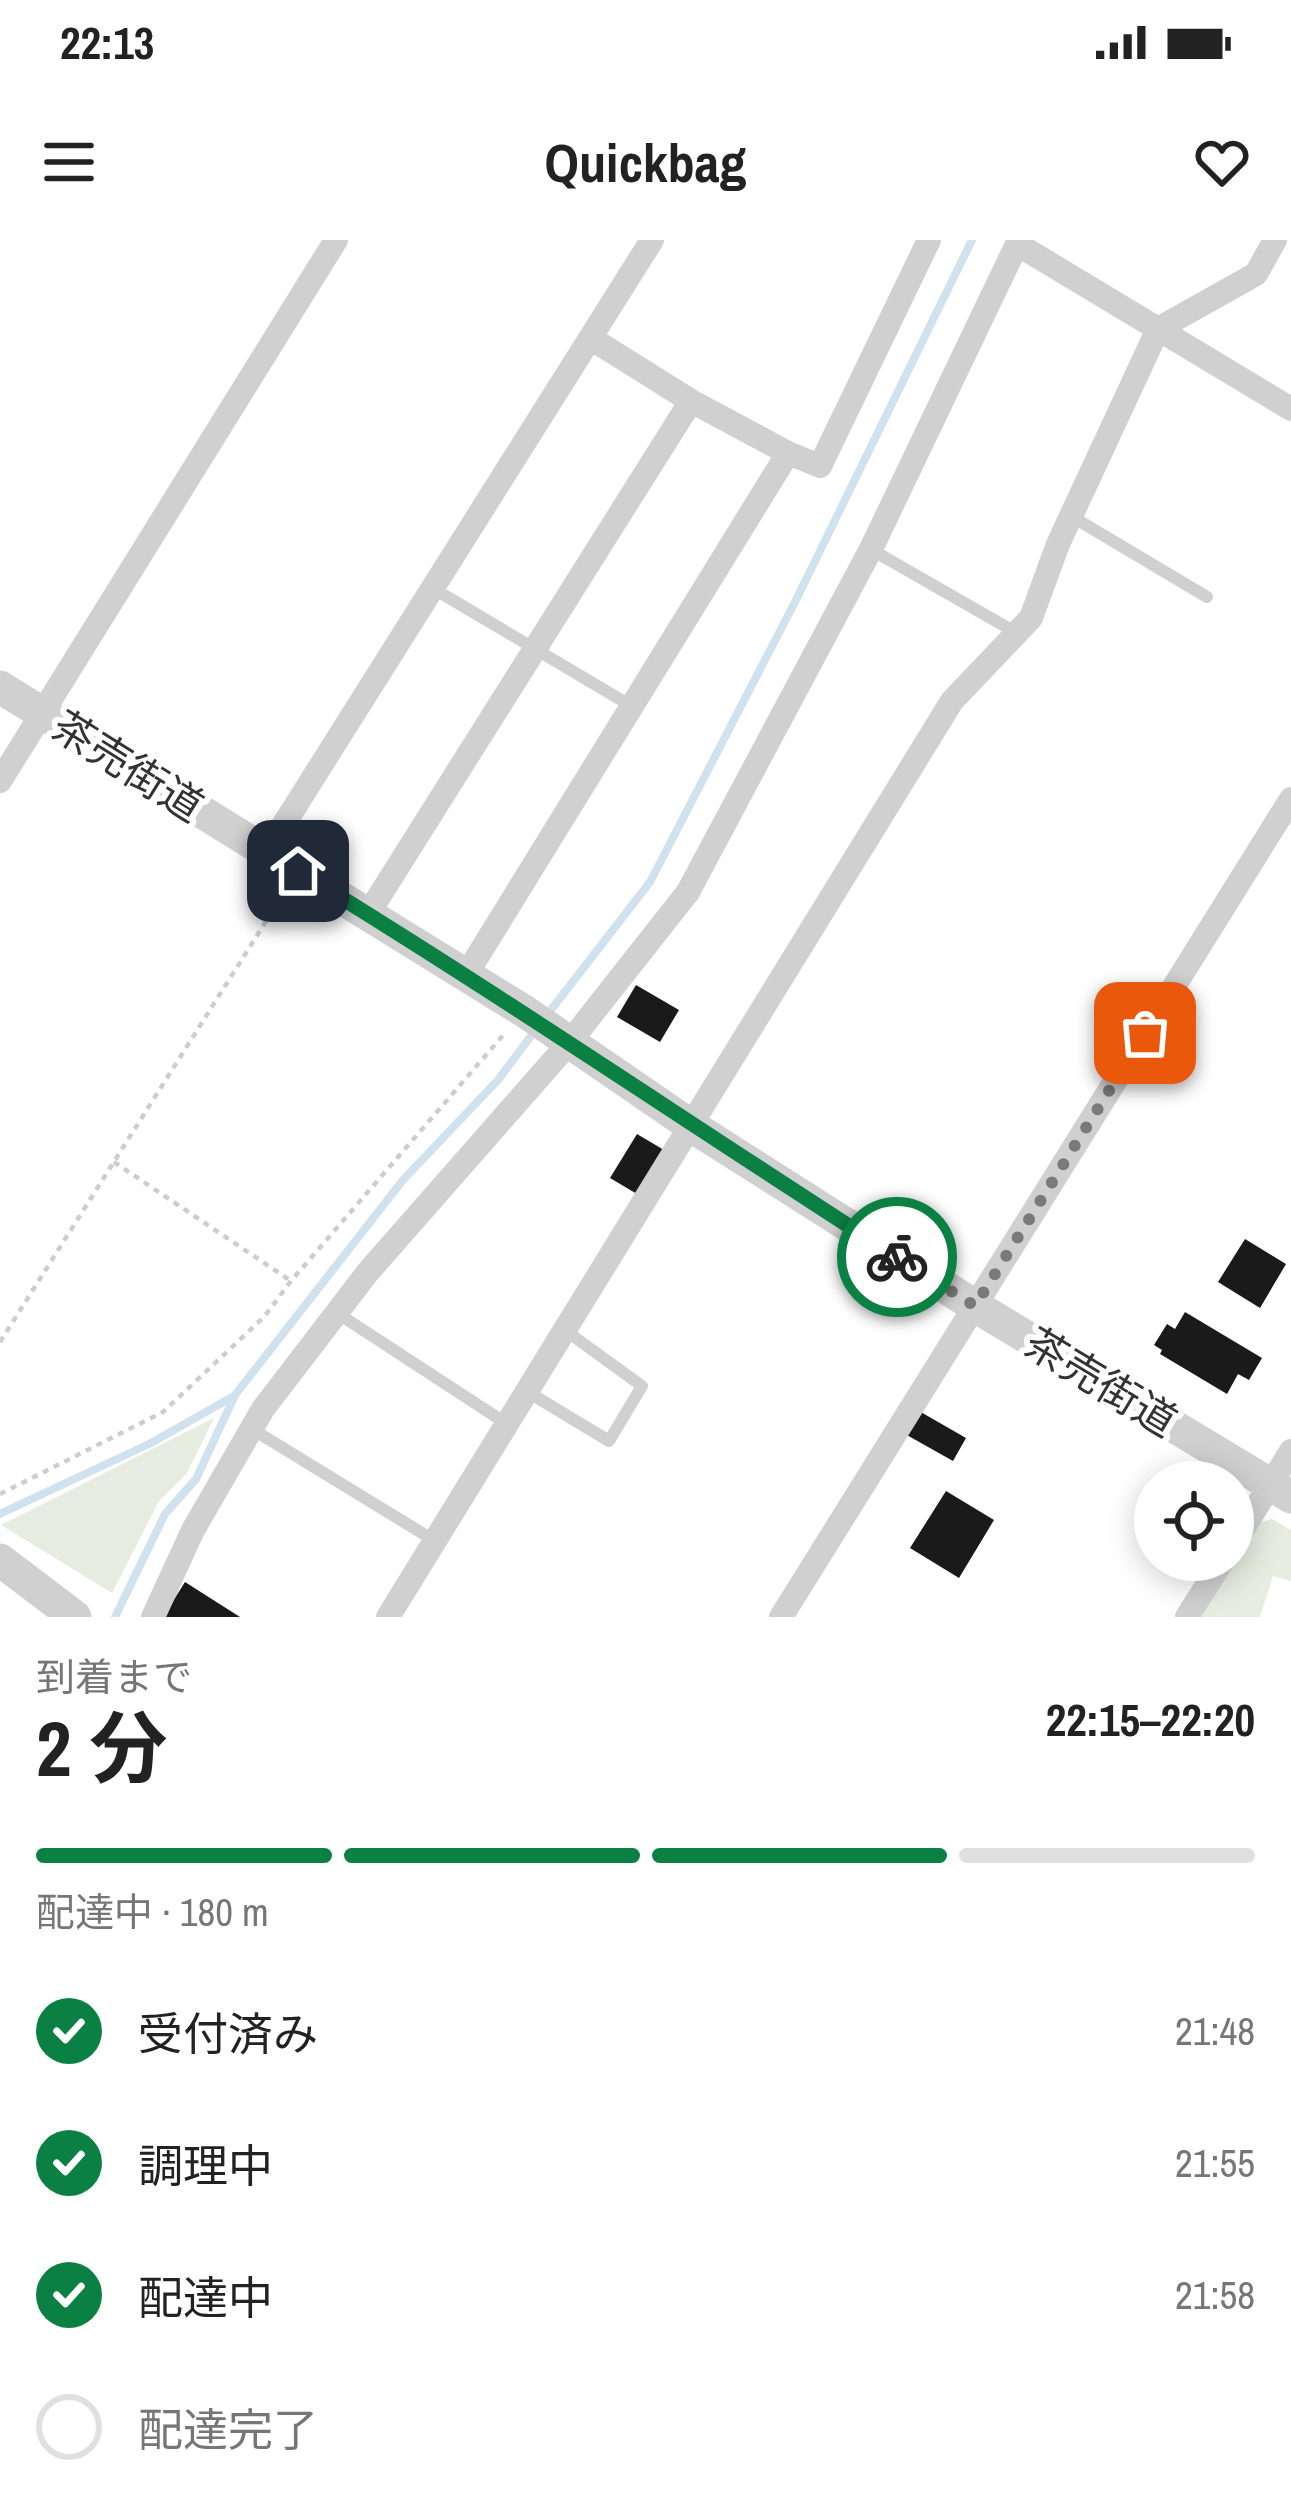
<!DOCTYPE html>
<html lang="ja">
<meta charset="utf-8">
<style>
body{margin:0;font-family:"Archivo Narrow","Noto Sans JP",sans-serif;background:#f6f6f6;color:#222;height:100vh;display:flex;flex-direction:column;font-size:45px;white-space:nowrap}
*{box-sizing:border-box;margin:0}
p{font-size:39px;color:#767676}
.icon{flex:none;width:66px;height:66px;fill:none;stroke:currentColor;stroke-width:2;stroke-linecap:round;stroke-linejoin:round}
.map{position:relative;height:1377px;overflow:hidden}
.details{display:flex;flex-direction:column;background:#fff;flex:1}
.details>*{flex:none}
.controls{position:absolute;left:1134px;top:1221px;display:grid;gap:24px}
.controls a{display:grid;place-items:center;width:120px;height:120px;border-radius:50%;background:#fff;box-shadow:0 6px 30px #0003;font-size:60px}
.pin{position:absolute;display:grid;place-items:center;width:102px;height:102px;color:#fff;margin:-51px;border-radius:24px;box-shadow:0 6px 18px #0006}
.courier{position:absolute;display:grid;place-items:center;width:120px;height:120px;margin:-60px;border:9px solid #0b8043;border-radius:50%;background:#fff;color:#222;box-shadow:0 3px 15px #0007}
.overview em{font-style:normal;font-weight:700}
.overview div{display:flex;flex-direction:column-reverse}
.overview{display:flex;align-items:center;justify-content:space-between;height:204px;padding:0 36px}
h1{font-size:78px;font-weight:700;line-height:90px}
.bar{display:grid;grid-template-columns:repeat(4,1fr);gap:18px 12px;align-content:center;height:144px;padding:0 36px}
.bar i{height:15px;border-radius:9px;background:#e0e0e0}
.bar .active{background:#0b8043}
.bar p{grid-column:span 4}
ol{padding:0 36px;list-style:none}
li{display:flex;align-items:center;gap:36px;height:132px}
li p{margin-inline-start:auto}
li .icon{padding:12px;border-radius:50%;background:#0b8043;color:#fff;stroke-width:4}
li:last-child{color:#767676}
li i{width:66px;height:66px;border:6px solid #e0e0e0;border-radius:50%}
.status{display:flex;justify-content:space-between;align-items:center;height:84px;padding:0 60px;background:#fff;direction:ltr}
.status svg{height:33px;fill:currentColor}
header{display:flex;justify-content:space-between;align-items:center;height:156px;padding:0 36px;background:#fff;font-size:54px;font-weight:700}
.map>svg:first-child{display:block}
.green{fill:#e6ecdf}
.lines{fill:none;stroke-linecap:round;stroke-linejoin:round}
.stream{stroke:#cfe2ee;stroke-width:8}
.building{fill:#1a1a1a}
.path{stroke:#cdcdcd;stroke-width:4.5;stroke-dasharray:6 6;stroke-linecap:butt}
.service{stroke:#d0d0d0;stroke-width:12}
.minor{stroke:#d0d0d0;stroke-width:24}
.tertiary{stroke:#d0d0d0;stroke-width:33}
.done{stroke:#7a7a7a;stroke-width:12;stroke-dasharray:0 21.6}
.route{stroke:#0b8043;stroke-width:15}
.labels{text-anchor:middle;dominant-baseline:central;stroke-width:12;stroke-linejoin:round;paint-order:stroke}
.street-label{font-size:42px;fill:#333;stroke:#fff}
</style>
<div class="status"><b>22:13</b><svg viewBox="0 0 49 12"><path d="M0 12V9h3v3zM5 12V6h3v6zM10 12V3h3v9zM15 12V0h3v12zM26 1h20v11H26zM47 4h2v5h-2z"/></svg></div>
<header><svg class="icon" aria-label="menu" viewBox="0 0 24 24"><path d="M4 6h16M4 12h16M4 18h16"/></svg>Quickbag<svg class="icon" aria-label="heart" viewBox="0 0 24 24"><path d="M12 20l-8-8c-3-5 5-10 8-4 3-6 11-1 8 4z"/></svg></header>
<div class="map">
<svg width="1291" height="1377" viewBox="0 0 1291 1377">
<rect width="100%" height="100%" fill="#fff"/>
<path class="green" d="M214,1178l-27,55 -28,28 -47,92 -111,-68z
M1272,1279l19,11v51l-18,-5 -13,41h-59l57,-94z"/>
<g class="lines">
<path class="stream" d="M547,775l103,-133 146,-282 176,-360
M0,1274l151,-71 83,-47
M115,1377l50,-103 31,-35 39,-84 168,-215 95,-100 36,-48"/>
</g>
<path class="building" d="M636,745l43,25 -19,32 -43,-25z
M637,894l27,16 -27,44 -27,-16z
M1245,999l41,25 -26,44 -42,-26z
M1185,1072l77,46 -13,22 -11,-6 -11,20 -67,-40 2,-4 -8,-5 13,-21 8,5z
M919,1171l47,27 -13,23 -48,-27z
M946,1251l48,29 -35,58 -49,-30z
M185,1342l55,35h-77z"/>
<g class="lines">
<path class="path" d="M114,922l177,119
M0,1102l282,-446
M0,1254l163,-82 101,-95 27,-36 214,-248"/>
<path class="service" d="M1071,276l136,81
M872,310l143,82
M434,349l199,118
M337,1073l170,111
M528,1152l81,49 33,-55 -76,-55
M252,1189l183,112"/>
<path class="minor" d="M1017,4l274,165
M788,213l32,13 109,-226
M0,541l336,-541
M267,611l385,-611
M368,674l323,-513
M466,735l322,-522 -97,-52 -99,-62
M1233,1305l58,-94
M153,1377l40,-87 70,-121 105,-137 201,-229 119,-151 183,-343 148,-309
M388,1377l564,-916 79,-83 27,-74 100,-215 98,-55 19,-34
M781,1377l510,-818
M1187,1377l36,-57"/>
<path class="tertiary" d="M0,447l524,324 169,116 282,179 316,191
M0,1320l75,57"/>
</g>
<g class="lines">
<path class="done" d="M897,1017l78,49 170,-273"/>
<path class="route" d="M298,631c203,124 399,258 599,386"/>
</g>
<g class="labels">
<g class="street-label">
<text transform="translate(128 526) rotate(32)">茶売街道</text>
<text transform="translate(1101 1142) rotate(31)">茶売街道</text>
</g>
</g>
</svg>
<div class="controls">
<a><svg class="icon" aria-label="locate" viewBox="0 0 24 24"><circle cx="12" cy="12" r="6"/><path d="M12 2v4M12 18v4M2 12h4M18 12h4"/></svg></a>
</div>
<div class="pin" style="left:1145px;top:793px;background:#ea580c"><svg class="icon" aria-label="bag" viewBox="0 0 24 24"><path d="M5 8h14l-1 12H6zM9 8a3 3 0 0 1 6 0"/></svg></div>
<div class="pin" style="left:298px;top:631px;background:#1f2937"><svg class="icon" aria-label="home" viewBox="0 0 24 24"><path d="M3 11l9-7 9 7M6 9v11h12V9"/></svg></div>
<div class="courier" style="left:897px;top:1017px"><svg class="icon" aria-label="bike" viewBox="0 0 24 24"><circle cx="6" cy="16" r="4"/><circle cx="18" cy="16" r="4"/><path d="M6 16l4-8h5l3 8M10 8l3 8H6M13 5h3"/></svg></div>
</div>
<section class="details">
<div class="overview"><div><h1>2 分</h1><p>到着まで</p></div><em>22:15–22:20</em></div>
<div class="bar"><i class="active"></i><i class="active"></i><i class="active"></i><i></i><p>配達中 · 180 m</p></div>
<ol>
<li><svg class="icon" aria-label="check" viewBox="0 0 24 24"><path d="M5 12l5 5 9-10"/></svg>受付済み<p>21:48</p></li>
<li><svg class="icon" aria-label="check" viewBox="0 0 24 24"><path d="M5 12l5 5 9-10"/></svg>調理中<p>21:55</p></li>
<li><svg class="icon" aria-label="check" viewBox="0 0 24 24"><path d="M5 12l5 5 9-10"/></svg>配達中<p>21:58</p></li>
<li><i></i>配達完了</li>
</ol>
</section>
